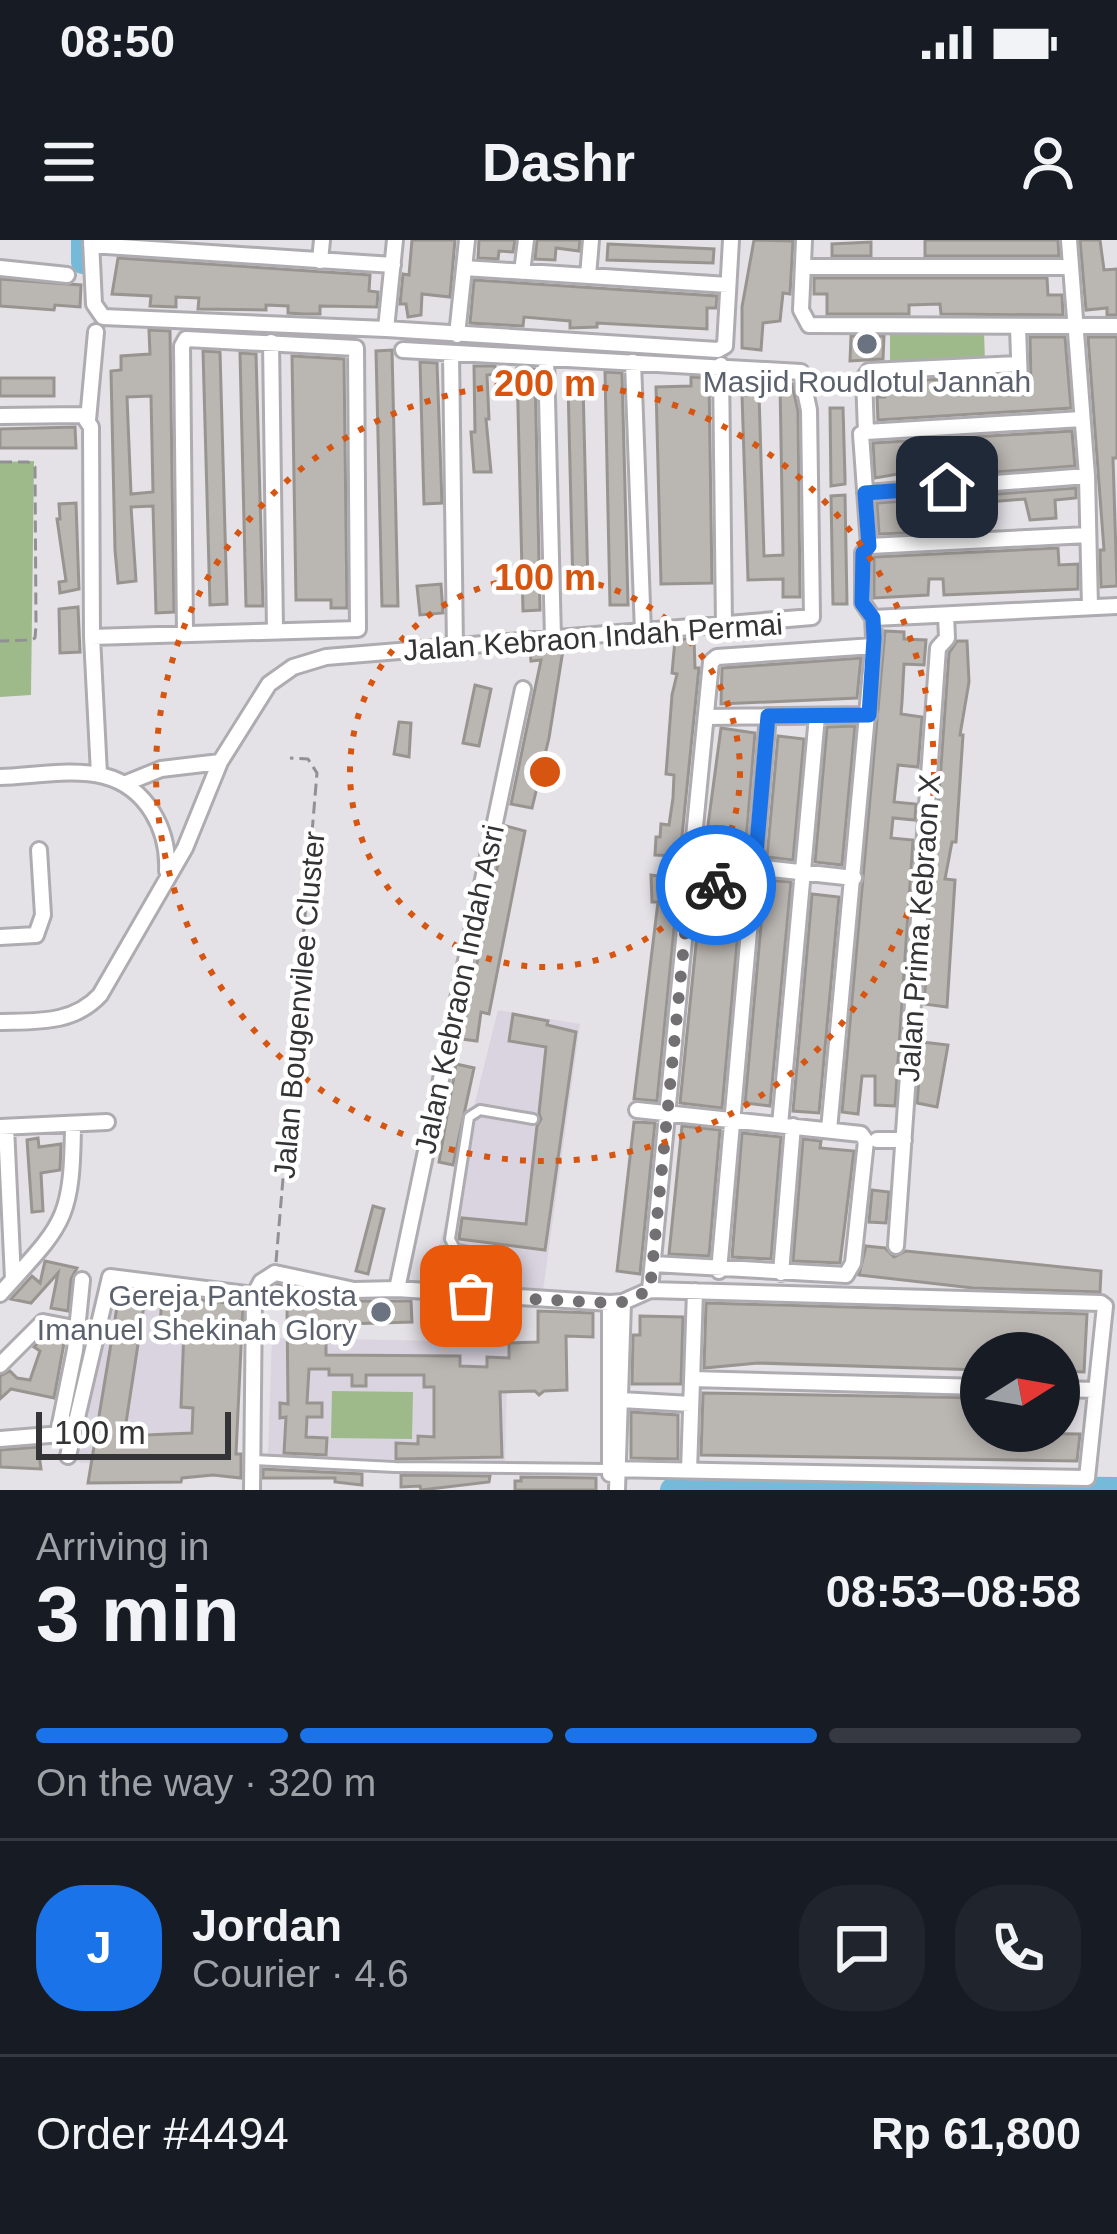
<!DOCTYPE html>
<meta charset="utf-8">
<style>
body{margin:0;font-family:Helvetica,sans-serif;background:#20242c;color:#f1f3f6;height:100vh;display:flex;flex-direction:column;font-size:45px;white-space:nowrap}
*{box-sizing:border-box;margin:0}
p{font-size:39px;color:#9ea1a6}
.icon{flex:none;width:66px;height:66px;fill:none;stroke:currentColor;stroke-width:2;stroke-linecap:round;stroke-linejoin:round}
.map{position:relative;height:1250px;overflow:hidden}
.panel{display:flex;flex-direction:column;background:#171b24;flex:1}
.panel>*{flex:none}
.needle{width:78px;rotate:79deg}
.buttons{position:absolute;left:960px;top:1092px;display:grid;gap:24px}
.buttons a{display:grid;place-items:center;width:120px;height:120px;border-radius:50%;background:#171b24;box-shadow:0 6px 18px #0003;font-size:60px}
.scale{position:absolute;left:36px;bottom:30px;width:195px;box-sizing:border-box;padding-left:12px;border:6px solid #343335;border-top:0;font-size:33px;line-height:42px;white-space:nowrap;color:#343335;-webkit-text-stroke:9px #fff;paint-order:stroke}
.pin{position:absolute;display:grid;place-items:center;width:102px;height:102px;color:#fff;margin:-51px;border-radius:24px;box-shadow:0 6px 18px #0006}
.courier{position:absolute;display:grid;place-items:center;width:120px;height:120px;margin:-60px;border:9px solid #1a73e8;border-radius:50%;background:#fff;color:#222;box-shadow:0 3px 15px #0007}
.summary em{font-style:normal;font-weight:700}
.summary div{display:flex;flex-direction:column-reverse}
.summary{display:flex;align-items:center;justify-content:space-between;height:204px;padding:0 36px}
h1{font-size:78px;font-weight:700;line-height:90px}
.bar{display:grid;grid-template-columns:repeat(4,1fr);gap:18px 12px;align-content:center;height:144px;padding:0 36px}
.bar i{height:15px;border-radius:9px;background:#363941}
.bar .selected{background:#1a73e8}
.bar p{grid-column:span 4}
.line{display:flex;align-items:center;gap:30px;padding:0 36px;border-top:3px solid #363941}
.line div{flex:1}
.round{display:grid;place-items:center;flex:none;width:126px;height:126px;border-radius:48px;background:#20242c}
.status{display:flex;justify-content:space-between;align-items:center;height:84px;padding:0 60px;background:#171b24;direction:ltr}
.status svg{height:33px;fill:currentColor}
header{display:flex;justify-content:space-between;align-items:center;height:156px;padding:0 36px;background:#171b24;font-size:54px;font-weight:700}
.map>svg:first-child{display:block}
.built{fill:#d9d4df}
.green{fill:#9fba8a}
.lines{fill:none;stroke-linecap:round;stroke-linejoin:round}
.river{stroke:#76bada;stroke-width:24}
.building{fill:#bab6b2;stroke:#989591;stroke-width:3;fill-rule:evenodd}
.lane-casing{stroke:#aeacb1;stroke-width:14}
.street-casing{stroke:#aeacb1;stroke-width:20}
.path{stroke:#929094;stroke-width:3;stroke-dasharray:12 6;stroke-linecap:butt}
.lane{stroke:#fff;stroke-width:8}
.street{stroke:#fff;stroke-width:14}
.done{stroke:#727073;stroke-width:12;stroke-dasharray:0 21.6}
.route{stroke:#1a73e8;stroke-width:15}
.ring{fill:none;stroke:#d65510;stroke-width:6;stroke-dasharray:6 12}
.worship-dot{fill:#6b7280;stroke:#fff;stroke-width:4.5}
.labels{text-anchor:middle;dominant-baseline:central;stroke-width:9;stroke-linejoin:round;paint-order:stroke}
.worship-label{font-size:30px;fill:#5b616d;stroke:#fff}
.street-label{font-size:30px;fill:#343335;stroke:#fff}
.centre{fill:#d65510;stroke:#fff;stroke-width:6}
.ring-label{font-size:36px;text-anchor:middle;font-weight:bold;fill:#d65510;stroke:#fff;stroke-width:9;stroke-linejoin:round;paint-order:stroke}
</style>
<div class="status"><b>08:50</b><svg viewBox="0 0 49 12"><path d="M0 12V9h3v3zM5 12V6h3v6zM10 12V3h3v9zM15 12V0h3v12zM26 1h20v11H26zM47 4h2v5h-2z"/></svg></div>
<header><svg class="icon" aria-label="menu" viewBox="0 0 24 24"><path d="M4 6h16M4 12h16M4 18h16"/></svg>Dashr<svg class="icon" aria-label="person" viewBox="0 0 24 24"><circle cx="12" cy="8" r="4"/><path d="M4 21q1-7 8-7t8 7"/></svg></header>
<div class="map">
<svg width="1117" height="1250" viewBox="0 0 1117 1250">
<rect width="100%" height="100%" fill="#e4e2e7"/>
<path class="built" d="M498,770l82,14 -37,267 -113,-8z
M113,1038l98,11 -4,169 -125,5 -13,-5z
M272,1098l236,4 -3,121 -237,-8z"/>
<path class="green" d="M984,91l1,32h-95v-31z
M34,221l-3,234 -31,2v-235z
M332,1151l81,1 -1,47 -81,-1z"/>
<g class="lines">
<path class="river" d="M83,22v-22
M672,1250l9,-5 436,4"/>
</g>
<path class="building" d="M412,0h43l-5,57 -28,-3 -1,21 -13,2 -2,-13h-6l3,-30 6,1z
M479,0h36l-2,12 -14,-1 -1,8 -20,-1z
M537,0h43l-1,11 -23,-3 -1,12 -20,-1z
M754,0l39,1 -3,53 -7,-1 -3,28 -17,2 -2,27 -19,-2v-41z
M925,0h133l1,16h-134z
M1080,0h20l4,30 13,-1v46h-10v-7l-21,2z
M871,2v14h-39v-12z
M608,4l106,5 -1,14 -106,-3z
M118,18l252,17 -1,16 9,1 -1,15 -57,-1v8h-16l-16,-1v-7l-22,-1v5l-68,-1 1,-11 -23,-1v10l-26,-1 1,-10 -39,-2z
M814,38h233l1,17h14l1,20 -122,-1 -1,-10 -31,1v9h-82v-20h-13z
M0,39l81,6 -1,22 -25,-2 -1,5 -54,-4z
M474,40l243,16 -1,12h-9v21l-110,-6v4l-27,1v-7l-46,-4 -1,9 -53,-3z
M149,90l21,1 4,281 -18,1 -3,-107 -22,1 5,74 -18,2 -3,-33 -4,-179 10,-1v-14l29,-2zM151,156l2,96 -22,2 -4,-97z
M851,96h33l-1,23 -33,2z
M1030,97h35l6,71 -193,12 -1,-23h8l-1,-15 124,-6 3,16 14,3 6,-10z
M1088,97h29v121h-4l4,128 -16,1 -1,-37h4z
M392,110l6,256h-16l-6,-255z
M203,111l17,1 7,252 -17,1z
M240,113l16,1 7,252h-17z
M292,116l52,3 3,249h-16v-8h-35z
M420,122l17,1 5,140 -18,1z
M474,126h21l1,8 -9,1 2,44h-3l5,53h-17l-3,-40h4z
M517,128l18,1 5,241 -17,1z
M605,132l17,1 6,232h-18z
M691,137l18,1 3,205 -51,1 -5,-197 35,-1z
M0,138h54v18h-54z
M780,144h12l6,27 2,186h-17v-18l-35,1 -6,-185 17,-1 5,162 19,-1z
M568,145h15l5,203h-15z
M830,168h13l2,69v7l-14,2z
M75,187l1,21h-76v-19z
M1072,191l3,35 -144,11 -1,-6h-15l-40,7 -2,-35z
M1076,248v10l-21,2 1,18 -26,2 -5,-21 -37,3 3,21h-49l1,6 -14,3 -50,2 -2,-31z
M845,255l2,109h-14l-2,-108z
M76,263l3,86 -19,4 -1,-11 7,-1 -9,-62h3l-1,-15z
M1058,308l1,17 19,-1v25l-134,6 -1,-16h-14l-1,16 -54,3v-41z
M441,344l2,29 -23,2 -3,-29z
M78,367l2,45 -20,1 -1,-44z
M885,391l19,1v7l22,1 -2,25 -20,-1 -2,38 -1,12 21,3 -4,50 -20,-2 -4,37 22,2 -1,16 -22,-2 -2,20 22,2 -18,266 -20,-1v-29h-13l-4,38 -16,-2z
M694,398l1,30h4l-19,188 -25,-1 1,-18h4l1,-13 8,1 4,-27 1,-23 -8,-1 6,-79 5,-21 -5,-1 3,-33z
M957,401h10l2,41 -9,53h3l-7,107h-4l-7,37 10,1 -8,127 -23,-3 25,-351z
M563,410l-14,88 -17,70 -21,-4 30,-144 -10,1 -1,-9z
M861,418l-4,40 -136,6 1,-36z
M475,445l16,4 -12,57 -16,-3z
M399,482l12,1 -2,34 -15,-3z
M855,486l-13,139 -27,-3 12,-135z
M721,488l34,5 -12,144 -41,-7z
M778,496l26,3 -11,121 -26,-3z
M506,586l19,5 -36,183 -8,-2 -4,29 -16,-2z
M651,635l28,4 -22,222 -23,-2 24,-197h-6z
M765,640l26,2 -21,224 -25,-3z
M812,654l27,3 -20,216 -26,-2z
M701,655l40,4 -19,209 -42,-5z
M513,774l35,7 -1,4 29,7 -31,218 -86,-11 3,-21 64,6 11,-98 4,-7 -2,-6 7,-66 -37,-6z
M922,802l26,3 -11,62 -20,-4z
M456,824l18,4 -21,97 -14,-3z
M634,882l21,1 -15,151 -23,-3z
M682,886l38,4 -11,126 -40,-2z
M742,893l39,4 -10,122 -39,-2z
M38,898l1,9 22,-3 -1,26 -19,3 2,38 -11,1 -5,-72z
M803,899l18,2 -1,7 34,3 -14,112 -47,-2z
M872,950l17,2 -3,31 -17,-1z
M373,966l11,3 -16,65 -12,-3z
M866,1006l19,2 9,9 12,-6 195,20 -1,21 -127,-4 -114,-13z
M45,1021l32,7 -6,11 -3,32 -17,-3 7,-35 -27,30 -20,-4 21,-23 8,7z
M277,1045l71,16h63l1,21 -67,2 -1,4 -18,-3v30l134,1v10l27,1v-10l22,1v-15l29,-1v-31l55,2v24l-27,-1 1,54 -23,1 -5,4 -4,-4 -35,1 2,65 -106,2v-16l22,1v-8l16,1v-50h-10v-12h-58v11h-14v-11h-23v-6h-20l-2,34h15v14h-15l-1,20 21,1 -1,17 -42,-2 2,-36 -6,1v-15l8,1 -1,-96 -19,-7z
M162,1055l81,10 -7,149h5v24l-28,-3 -31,3 -1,4 -93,1 30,-182 26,4 -20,131 68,-3 1,-25 -12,-1 3,-78 -24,-2z
M706,1063l381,11 -3,58 -25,-1v-18h-78v17l-223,-7 -54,5z
M640,1076l43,1 -2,67h-49l1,-49h7z
M50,1095l15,3 -11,60 -43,-9 -11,10v-23l10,-5 7,7 13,2 10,-29 -6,-4 8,-8 6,2z
M703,1153l278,5v35l99,1 -3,27 -376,-6z
M631,1172l47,3v44l-47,-1z
M38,1207l3,22 -41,-2v-17z
M263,1229l99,5v11l-27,-3v-4h-72z
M401,1235l89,1 -1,6 -68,8 -1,-4 -19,1z
M521,1237l75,1v12h-81v-9h6z"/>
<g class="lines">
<defs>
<path id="lane" d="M498,1058l6,-38 -49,-11 -5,-10 19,-122 11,-7 53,9
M254,1220l141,7 214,2"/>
<path id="street" d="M91,0l3,64 9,13 283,12 332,21 7,-4 6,-106
M804,0l-3,70 8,15 308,1
M1069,0l18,236 3,131
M91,5l302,20
M320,21l2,-21
M803,27h268
M0,28l67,7
M464,28l264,17
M522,32l4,-32
M588,36l3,-36
M1018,87l2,58
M386,89l9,-89
M457,95l10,-95
M271,102l4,288
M451,113l4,294
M546,118l7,280
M633,122l10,270
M1018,124l-149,7 -5,7 2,54 216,-13
M721,125l3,262
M0,176l83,-1 8,12 1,210 7,137
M88,180l8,-88
M865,253l222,-17
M869,306l219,-11
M873,378l244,-12
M92,397l266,-8 -2,-281 -170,-9 -4,7 3,287
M706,477l163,-2
M0,537c32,-1 73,-9 104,-1 43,11 65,54 63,95
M124,544l37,-15 59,-7
M754,627l100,11
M690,642l63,7
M0,697l36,-2 7,-20 -4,-65
M0,782c37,-1 73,2 100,-27l85,-147 35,-86 49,-78 24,-17 33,-10 486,-40 -3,-207 -8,-38 -398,-22
M637,870l224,24 5,7 -13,122 -7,12 -193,-11
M780,885l37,-409
M0,887l107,-5
M6,887l7,152
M829,890l45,-492 -1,-20 -10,-15v-50l6,-7 -8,-112 5,-2
M877,900h27
M896,1006l42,-598 9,-10 -1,-23
M719,1031l49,-555
M781,1033l12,-147
M397,1049l126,-600
M650,1050l61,-628 6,-5 156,-11
M0,1054c64,-71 72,-72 73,-170
M254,1055l7,-13 14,-9 79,17 43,-1 213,14 13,-1 27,-12 451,13 4,3 -18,172 -478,-9
M0,1125l43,-43 41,8
M692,1139l289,8
M1059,1149l37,1
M621,1160l70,4
M58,1194l17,-84 7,-70
M0,1199l62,-5
M68,1216l42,-179 144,18
M689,1231l6,-180
M610,1234v-171
M252,1250l2,-195
M617,1250l6,-188"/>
</defs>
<use href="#lane" class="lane-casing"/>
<use href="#street" class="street-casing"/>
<path class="path" d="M0,222h28l7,5 1,159 -1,12 -4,2 -31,1
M276,1022l41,-489 -9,-14 -18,-1"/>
<use href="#lane" class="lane"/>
<use href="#street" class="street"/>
</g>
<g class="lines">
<path class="done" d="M471,1056l139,7 13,-1 27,-12 40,-408 26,3"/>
<path class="route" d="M716,645l37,4 15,-173 101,-1 5,-77 -1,-20 -11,-15 1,-50 6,-7 -4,-53 82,-6"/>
</g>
<g class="ring">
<circle cx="545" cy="532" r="195"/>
<circle cx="545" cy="532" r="389"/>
</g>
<g class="worship-dot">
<circle cx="867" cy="104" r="12"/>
<circle cx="381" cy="1072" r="12"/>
</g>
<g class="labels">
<g class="worship-label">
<text x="867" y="141">Masjid Roudlotul Jannah</text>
<text x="357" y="1055" text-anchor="end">Gereja Pantekosta<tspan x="357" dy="34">Imanuel Shekinah Glory</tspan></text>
</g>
<g class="street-label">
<text transform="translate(593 397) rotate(-4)">Jalan Kebraon Indah Permai</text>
<text transform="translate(919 688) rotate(-86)">Jalan Prima Kebraon X</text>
<text transform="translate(459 749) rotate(-78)">Jalan Kebraon Indah Asri</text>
<text transform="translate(299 765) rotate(-85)">Jalan Bougenvilee Cluster</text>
</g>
</g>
<circle cx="545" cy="532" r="18" class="centre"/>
<g class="ring-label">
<text x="545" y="156">200 m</text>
<text x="545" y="350">100 m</text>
</g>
</svg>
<div class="buttons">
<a><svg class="needle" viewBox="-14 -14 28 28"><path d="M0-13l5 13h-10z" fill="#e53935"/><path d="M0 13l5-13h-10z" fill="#9ea1a6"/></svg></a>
</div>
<div class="scale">100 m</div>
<div class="pin" style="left:471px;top:1056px;background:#ea580c"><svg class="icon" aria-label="bag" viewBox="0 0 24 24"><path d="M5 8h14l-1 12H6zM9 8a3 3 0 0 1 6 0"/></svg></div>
<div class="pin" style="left:947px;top:247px;background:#1f2937"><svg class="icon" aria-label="home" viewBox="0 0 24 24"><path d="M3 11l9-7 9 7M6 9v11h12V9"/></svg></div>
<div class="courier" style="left:716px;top:645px"><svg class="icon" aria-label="bike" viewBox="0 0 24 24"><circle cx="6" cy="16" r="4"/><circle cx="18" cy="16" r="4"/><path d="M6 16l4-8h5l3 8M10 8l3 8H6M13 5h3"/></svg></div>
</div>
<section class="panel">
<div class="summary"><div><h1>3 min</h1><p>Arriving in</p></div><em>08:53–08:58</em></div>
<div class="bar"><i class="selected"></i><i class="selected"></i><i class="selected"></i><i></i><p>On the way · 320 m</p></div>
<div class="line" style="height:216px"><b class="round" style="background:#1a73e8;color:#fff">J</b><div><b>Jordan</b><p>Courier · 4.6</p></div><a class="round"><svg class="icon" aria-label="chat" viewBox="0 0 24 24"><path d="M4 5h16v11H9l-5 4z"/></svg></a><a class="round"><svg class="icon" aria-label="phone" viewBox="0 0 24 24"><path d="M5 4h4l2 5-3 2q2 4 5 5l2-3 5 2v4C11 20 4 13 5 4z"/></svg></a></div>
<div class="line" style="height:156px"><div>Order #4494</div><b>Rp 61,800</b></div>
</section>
